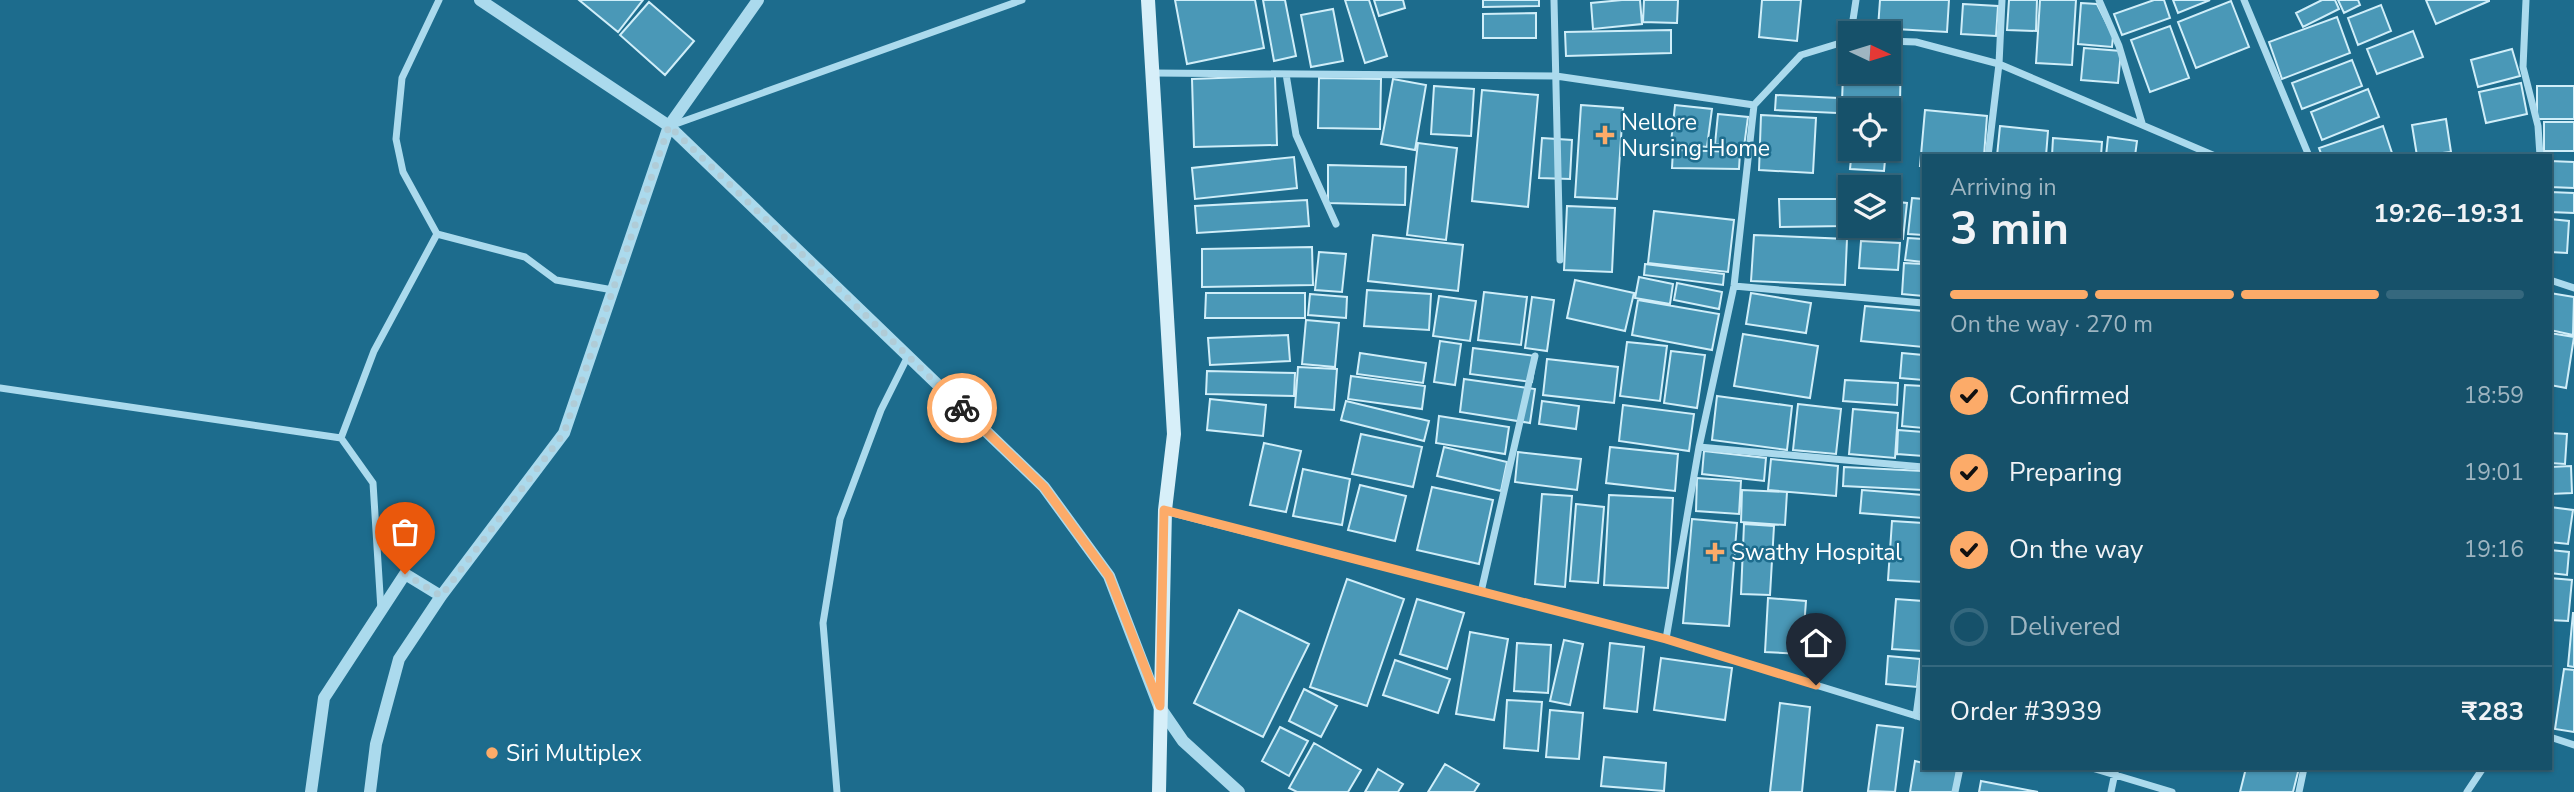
<!DOCTYPE html>
<meta charset="utf-8">
<style>
body{margin:0;font-family:"Nunito Sans",sans-serif;background:#1f5770;color:#f1f3f6;height:100vh;display:flex;flex-direction:column;font-size:26px;white-space:nowrap}
*{box-sizing:border-box;margin:0}
p{font-size:23px;color:#9eb5c1}
.icon{flex:none;width:38px;height:38px;fill:none;stroke:currentColor;stroke-width:2;stroke-linecap:round;stroke-linejoin:round}
.map{position:relative;flex:1;overflow:hidden}
.sheet{position:absolute;left:1922px;top:154px;width:630px;height:616px;display:flex;flex-direction:column;background:#16516a;border-radius:0px;box-shadow:0 2px 5px #0004,0 0 0 2px #35687e}
.sheet>*{flex:none}
.needle{width:46px;rotate:94deg}
.tools{position:absolute;left:1838px;top:21px;display:grid;gap:14px}
.tools a{display:grid;place-items:center;width:63px;height:63px;border-radius:0px;background:#16516a;box-shadow:0 2px 5px #0004,0 0 0 2px #35687e;font-size:35px}
.pin{position:absolute;display:grid;place-items:center;width:60px;height:60px;color:#fff;margin:-72px -30px;border-radius:50% 50% 50% 0;rotate:-45deg;box-shadow:0 0 7px #0007}
.pin .icon{rotate:45deg}
.courier{position:absolute;display:grid;place-items:center;width:70px;height:70px;margin:-35px;border:5px solid #fcab69;border-radius:50%;background:#fff;color:#222;box-shadow:0 2px 9px #0007}
.summary em{font-style:normal;font-weight:700}
.summary div{display:flex;flex-direction:column-reverse}
.summary{display:flex;align-items:center;justify-content:space-between;height:119px;padding:0 28px}
h1{font-size:46px;font-weight:700;line-height:52px}
.bar{display:grid;grid-template-columns:repeat(4,1fr);gap:10px 7px;align-content:center;height:84px;padding:0 28px}
.bar i{height:9px;border-radius:5px;background:#35687e}
.bar .current{background:#fcab69}
.bar p{grid-column:span 4}
.line{display:flex;align-items:center;gap:18px;padding:0 28px;border-top:2px solid #35687e}
.line div{flex:1}
ol{padding:0 28px;list-style:none}
li{display:flex;align-items:center;gap:21px;height:77px}
li p{margin-inline-start:auto}
li .icon{padding:7px;border-radius:50%;background:#fcab69;color:#111;stroke-width:4}
li:last-child{color:#9eb5c1}
li i{width:38px;height:38px;border:4px solid #35687e;border-radius:50%}
.map>svg:first-child{display:block}
.building{fill:#4a98b7;stroke:#d0eef9;stroke-width:2}
.lines{fill:none;stroke-linecap:round;stroke-linejoin:round}
.minor{stroke:#abdaed;stroke-width:7}
.tertiary{stroke:#abdaed;stroke-width:12}
.secondary{stroke:#d7eff9;stroke-width:14}
.done{stroke:#b0ccd7;stroke-width:7;stroke-dasharray:0 12.6}
.route{stroke:#fcab69;stroke-width:9}
.poi-dot{fill:#fcab69;stroke:#1d6c8d;stroke-width:2.5}
.labels{text-anchor:middle;dominant-baseline:central;stroke-width:5;stroke-linejoin:round;paint-order:stroke}
.poi-label{font-size:23px;fill:#fff;stroke:#1d6c8d;text-anchor:start}
</style>
<div class="map">
<svg width="2574" height="792" viewBox="0 0 2574 792">
<rect width="100%" height="100%" fill="#1d6c8d"/>
<path class="building" d="M579,0h64l-25,32z
M1175,0h80l9,48 -77,16z
M1263,0h22l11,56 -22,5z
M1345,0h24l18,56 -22,7z
M1374,0h29l2,8 -26,8z
M1483,0h56v6l-56,1z
M1622,0h18l2,24 -49,5 -2,-26z
M1644,0h34l-1,23 -34,-1z
M1762,0h39l-4,41 -38,-4z
M1880,0h69l-2,32 -69,-4z
M2009,0h28l-1,31 -29,-1z
M2040,0h36l-4,65 -36,-2z
M2154,0h10l6,18 -48,17 -8,-21z
M2173,0h37l-32,13z
M2322,0h13l4,9 -36,18 -7,-14z
M2338,0h20l2,5 -16,8z
M2426,0h63v1l-53,23z
M2231,1l18,46 -53,21 -18,-46z
M649,2l45,39 -29,34 -45,-40z
M2081,3l16,1 16,32 -1,11 -34,-3z
M1963,4l35,2 -2,30 -35,-2z
M2381,5l10,26 -33,14 -10,-27z
M1333,9l10,52 -32,6 -10,-52z
M1536,13v25h-53v-24z
M2337,17l13,36 -68,26 -13,-37z
M2170,26l19,52 -39,14 -19,-52z
M1671,30v23l-105,3 -1,-24z
M2413,31l10,26 -46,17 -10,-25z
M1844,46h6v26h38v-25l13,1 -1,56 -58,-2z
M2084,48l37,3 -3,32 -37,-3z
M2512,49l8,27 -42,11 -7,-27z
M2352,60l10,26 -60,23 -10,-26z
M1275,76l2,69 -83,2 -2,-68z
M1319,78l62,1 -1,50 -62,-1z
M1393,79l33,6 -11,65 -34,-6z
M2521,83l6,31 -41,9 -7,-31z
M1434,86l40,3 -3,47 -40,-2z
M2537,86h37v33h-37z
M2368,89l11,28 -57,23 -11,-28z
M1482,90l56,5 -10,112 -56,-6z
M1776,95l62,3 -1,15 -62,-3z
M1581,105l42,3 -6,91 -42,-2z
M1675,105l37,4 -5,38 -36,-4z
M1925,110l62,6 -3,40h-61v10h-3z
M1718,114l30,3 -4,30 -29,-3z
M1761,115l55,3 -3,55 -54,-3z
M2446,119l5,33 -34,4 -5,-31z
M2544,122h30v29h-30z
M2000,126l48,5 -2,25h-49z
M2383,126l10,30h-71l-3,-8z
M2108,137l29,4 -2,15h-29z
M1542,138l30,2 -2,39 -31,-1z
M2053,138l49,4 -1,14h-49z
M1418,143l39,5 -11,92 -39,-5z
M1852,149h34l-2,22 -34,-2z
M1673,150l67,2 -1,17 -67,-1z
M1294,157l3,31 -102,11 -3,-31z
M2550,161l24,1v26l-24,-1z
M1328,165l78,2 -1,38 -77,-2z
M2550,192l24,1v20l-24,-1z
M1912,198l11,1v36l-15,-1z
M1779,199h65v27l-64,1z
M1307,200l2,26 -112,7 -2,-27z
M1888,201l19,2 -4,36 -41,-5 1,-8h25z
M1567,206l48,2 -3,64 -48,-2z
M1654,211l80,9 -6,52 -80,-9z
M2550,219l19,2 -2,32 -17,-1z
M1373,235l90,10 -5,46 -90,-10z
M1754,235l93,4 -2,46 -94,-4z
M1908,238l15,1v23l-18,-2z
M1861,241l39,2 -2,27 -39,-2z
M1312,247l1,38 -111,2v-38z
M1319,252l27,2 -4,38 -27,-2z
M1904,263l19,1v32l-21,-2z
M1645,264l79,10 -1,11 -79,-10z
M1639,277l34,7 -3,20 -35,-6z
M1575,280l59,13 -9,38 -58,-13z
M1677,283l45,9 -3,17 -45,-9z
M1367,290l64,4 -2,36 -65,-4z
M1484,292l43,5 -6,48 -43,-5z
M1206,293h99v25h-100z
M1751,293l60,10 -5,30 -60,-9z
M2550,293l24,4 -1,38 -23,-5z
M1310,294l37,3 -1,21 -38,-3z
M1439,296l37,5 -6,40 -37,-5z
M1532,297l22,3 -7,51 -22,-3z
M1638,300l81,14 -7,36 -80,-15z
M1865,306l58,5v36l-62,-6z
M1306,320l33,3 -4,44 -33,-3z
M2550,333l24,4 -8,51 -16,-3z
M1743,334l75,12 -8,52 -76,-12z
M1288,335l2,26 -80,4 -2,-27z
M1440,341l21,3 -6,41 -21,-3z
M1627,342l40,4 -7,55 -40,-5z
M1473,348l63,8 -4,26 -62,-8z
M1671,351l34,4 -8,53 -33,-5z
M1360,353l66,10 -3,20 -66,-9z
M1902,353l21,2v25l-23,-2z
M1547,359l71,8 -4,36 -71,-8z
M1298,367l39,2 -3,41 -39,-3z
M1207,371l88,2 -1,23 -88,-2z
M1351,376l74,10 -3,23 -74,-10z
M1464,379l71,10 -5,34 -70,-11z
M1845,380l53,3 -1,22 -54,-4z
M1905,385l18,1v42l-21,-2z
M1717,396l75,10 -5,44 -75,-10z
M1210,399l56,6 -3,31 -56,-6z
M1346,401l83,20 -5,20 -83,-21z
M1542,401l37,5 -3,23 -37,-5z
M1798,404l43,5 -5,45 -43,-4z
M1623,405l71,9 -5,37 -70,-10z
M1853,409l45,4 -3,45 -46,-4z
M1439,416l70,11 -4,27 -69,-11z
M1898,430l25,2v24l-26,-2z
M2550,433l17,1 -2,30 -15,-1z
M1361,434l61,13 -9,40 -61,-13z
M1264,443l37,8 -15,61 -36,-7z
M1444,447l63,15 -6,29 -64,-15z
M1610,447l68,7 -3,37 -69,-8z
M1704,451l62,7 -2,23 -62,-7z
M1518,452l63,7 -4,31 -62,-8z
M1771,459l67,7 -2,30 -68,-6z
M2571,466l1,27 -22,1v-27z
M1844,467l79,4v19l-80,-4z
M1303,469l47,10 -8,46 -49,-9z
M1697,478l44,3 -2,33 -43,-3z
M1360,485l46,11 -11,45 -47,-11z
M1432,487l61,13 -14,64 -62,-14z
M1742,490l45,2 -2,33 -44,-3z
M1862,490l61,5v23l-63,-5z
M1542,494l30,2 -7,91 -30,-3z
M1609,495l64,3 -5,90 -64,-3z
M1576,504l28,3 -6,76 -28,-2z
M2550,507l23,3 -5,34 -18,-2z
M1692,519l45,4 -8,103 -46,-3z
M1892,521l31,2v59l-35,-2z
M1744,524l30,2 -4,69 -29,-1z
M2550,550l19,2 -2,23 -17,-2z
M2550,578l22,2 -4,41 -18,-1z
M1347,579l57,20 -37,107 -57,-19z
M1768,598l38,3 -4,53 -37,-2z
M1417,599l47,14 -17,56 -47,-15z
M1896,599l27,2 -1,50 -30,-2z
M1239,610l70,34 -46,93 -69,-34z
M2573,613h1v54l-6,-1z
M1470,632l38,7 -14,81 -38,-6z
M1564,640l19,4 -13,61 -20,-4z
M1517,643l34,2 -3,48 -34,-2z
M1610,643l34,4 -7,65 -33,-4z
M1888,656l32,3 -3,28 -31,-3z
M1661,658l71,10 -7,52 -71,-10z
M1395,660l55,19 -12,34 -55,-18z
M2564,669l10,1v62l-19,-3z
M1304,689l33,17 -16,31 -32,-16z
M1507,700l35,2 -4,49 -34,-3z
M1780,703l30,4 -8,85h-32z
M1550,710l33,3 -4,46 -33,-2z
M1877,725l26,3 -8,64 -27,-1z
M1280,727l28,14 -19,35 -27,-15z
M1314,743l47,27 -13,22h-51l-8,-4z
M1604,757l62,6 -2,28 -63,-5z
M1915,761l8,2v5h34l-1,24h-46z
M1445,764l34,20 -5,8h-46z
M2246,768h53l-6,24h-53z
M1378,769l25,15 -5,8h-33z
M1981,781l57,11h-59z"/>
<g class="lines">
<path class="minor" d="M1554,0l6,260
M2099,0l20,46 23,77
M2244,0l65,156
M2526,0l-3,67 15,59 2,30
M1851,33l5,-33
M1888,41l28,1 83,22 216,92
M1153,73l403,3 198,29
M1286,74l10,61 40,89
M670,126l352,-126
M1988,156l11,-92 3,-64
M437,234l-34,-62 -7,-33 6,-61 37,-78
M2550,280l24,8
M1734,286l189,17
M0,388l341,50 32,45 8,127
M341,438l33,-87 63,-117 88,23 31,23 57,10
M1699,447l224,20
M1165,511l501,128 257,79
M1481,592l54,-236
M1666,639l33,-192 35,-161 20,-181 47,-50 49,-15
M1916,716l7,-52
M2550,737l24,8
M2092,768l80,24
M837,792l-14,-169 17,-104 41,-109 27,-54
M1955,792l5,-24
M2111,792l5,-24
M2299,792l5,-24
M2467,792l16,-24"/>
<path class="tertiary" d="M480,0l189,126 375,361 65,89 50,130 24,35 56,51
M311,792l13,-94 81,-124 36,22
M370,792l6,-48 23,-85 42,-63 123,-163 105,-307 89,-126"/>
<path class="secondary" d="M1148,0l26,434 -9,76 -6,282"/>
</g>
<g class="lines">
<path class="done" d="M405,574l36,22 123,-163 105,-307 293,282"/>
<path class="route" d="M962,408l82,79 65,89 51,130 4,-196 502,129 150,46"/>
</g>
<g class="poi-dot">
<path d="M1601.5 124.5h7v7h7v7h-7v7h-7v-7h-7v-7h7z"/>
<path d="M1711.5 541.5h7v7h7v7h-7v7h-7v-7h-7v-7h7z"/>
<circle cx="492" cy="753" r="7"/>
</g>
<g class="labels">
<g class="poi-label">
<text x="1621" y="122">Nellore<tspan x="1621" dy="26">Nursing Home</tspan></text>
<text x="1731" y="552">Swathy Hospital</text>
<text x="506" y="753">Siri Multiplex</text>
</g>
</g>
</svg>
<div class="tools">
<a><svg class="needle" viewBox="-14 -14 28 28"><path d="M0-13l5 13h-10z" fill="#e53935"/><path d="M0 13l5-13h-10z" fill="#9eb5c1"/></svg></a>
<a><svg class="icon" aria-label="locate" viewBox="0 0 24 24"><circle cx="12" cy="12" r="6"/><path d="M12 2v4M12 18v4M2 12h4M18 12h4"/></svg></a>
<a><svg class="icon" aria-label="layers" viewBox="0 0 24 24"><path d="M12 4l9 5-9 5-9-5zM3 14l9 5 9-5"/></svg></a>
</div>
<div class="pin" style="left:405px;top:574px;background:#ea580c"><svg class="icon" aria-label="bag" viewBox="0 0 24 24"><path d="M5 8h14l-1 12H6zM9 8a3 3 0 0 1 6 0"/></svg></div>
<div class="pin" style="left:1816px;top:685px;background:#1f2937"><svg class="icon" aria-label="home" viewBox="0 0 24 24"><path d="M3 11l9-7 9 7M6 9v11h12V9"/></svg></div>
<div class="courier" style="left:962px;top:408px"><svg class="icon" aria-label="bike" viewBox="0 0 24 24"><circle cx="6" cy="16" r="4"/><circle cx="18" cy="16" r="4"/><path d="M6 16l4-8h5l3 8M10 8l3 8H6M13 5h3"/></svg></div>
<section class="sheet">
<div class="summary"><div><h1>3 min</h1><p>Arriving in</p></div><em>19:26–19:31</em></div>
<div class="bar"><i class="current"></i><i class="current"></i><i class="current"></i><i></i><p>On the way · 270 m</p></div>
<ol>
<li><svg class="icon" aria-label="check" viewBox="0 0 24 24"><path d="M5 12l5 5 9-10"/></svg>Confirmed<p>18:59</p></li>
<li><svg class="icon" aria-label="check" viewBox="0 0 24 24"><path d="M5 12l5 5 9-10"/></svg>Preparing<p>19:01</p></li>
<li><svg class="icon" aria-label="check" viewBox="0 0 24 24"><path d="M5 12l5 5 9-10"/></svg>On the way<p>19:16</p></li>
<li><i></i>Delivered</li>
</ol>
<div class="line" style="height:91px"><div>Order #3939</div><b>₹283</b></div>
</section>
</div>
